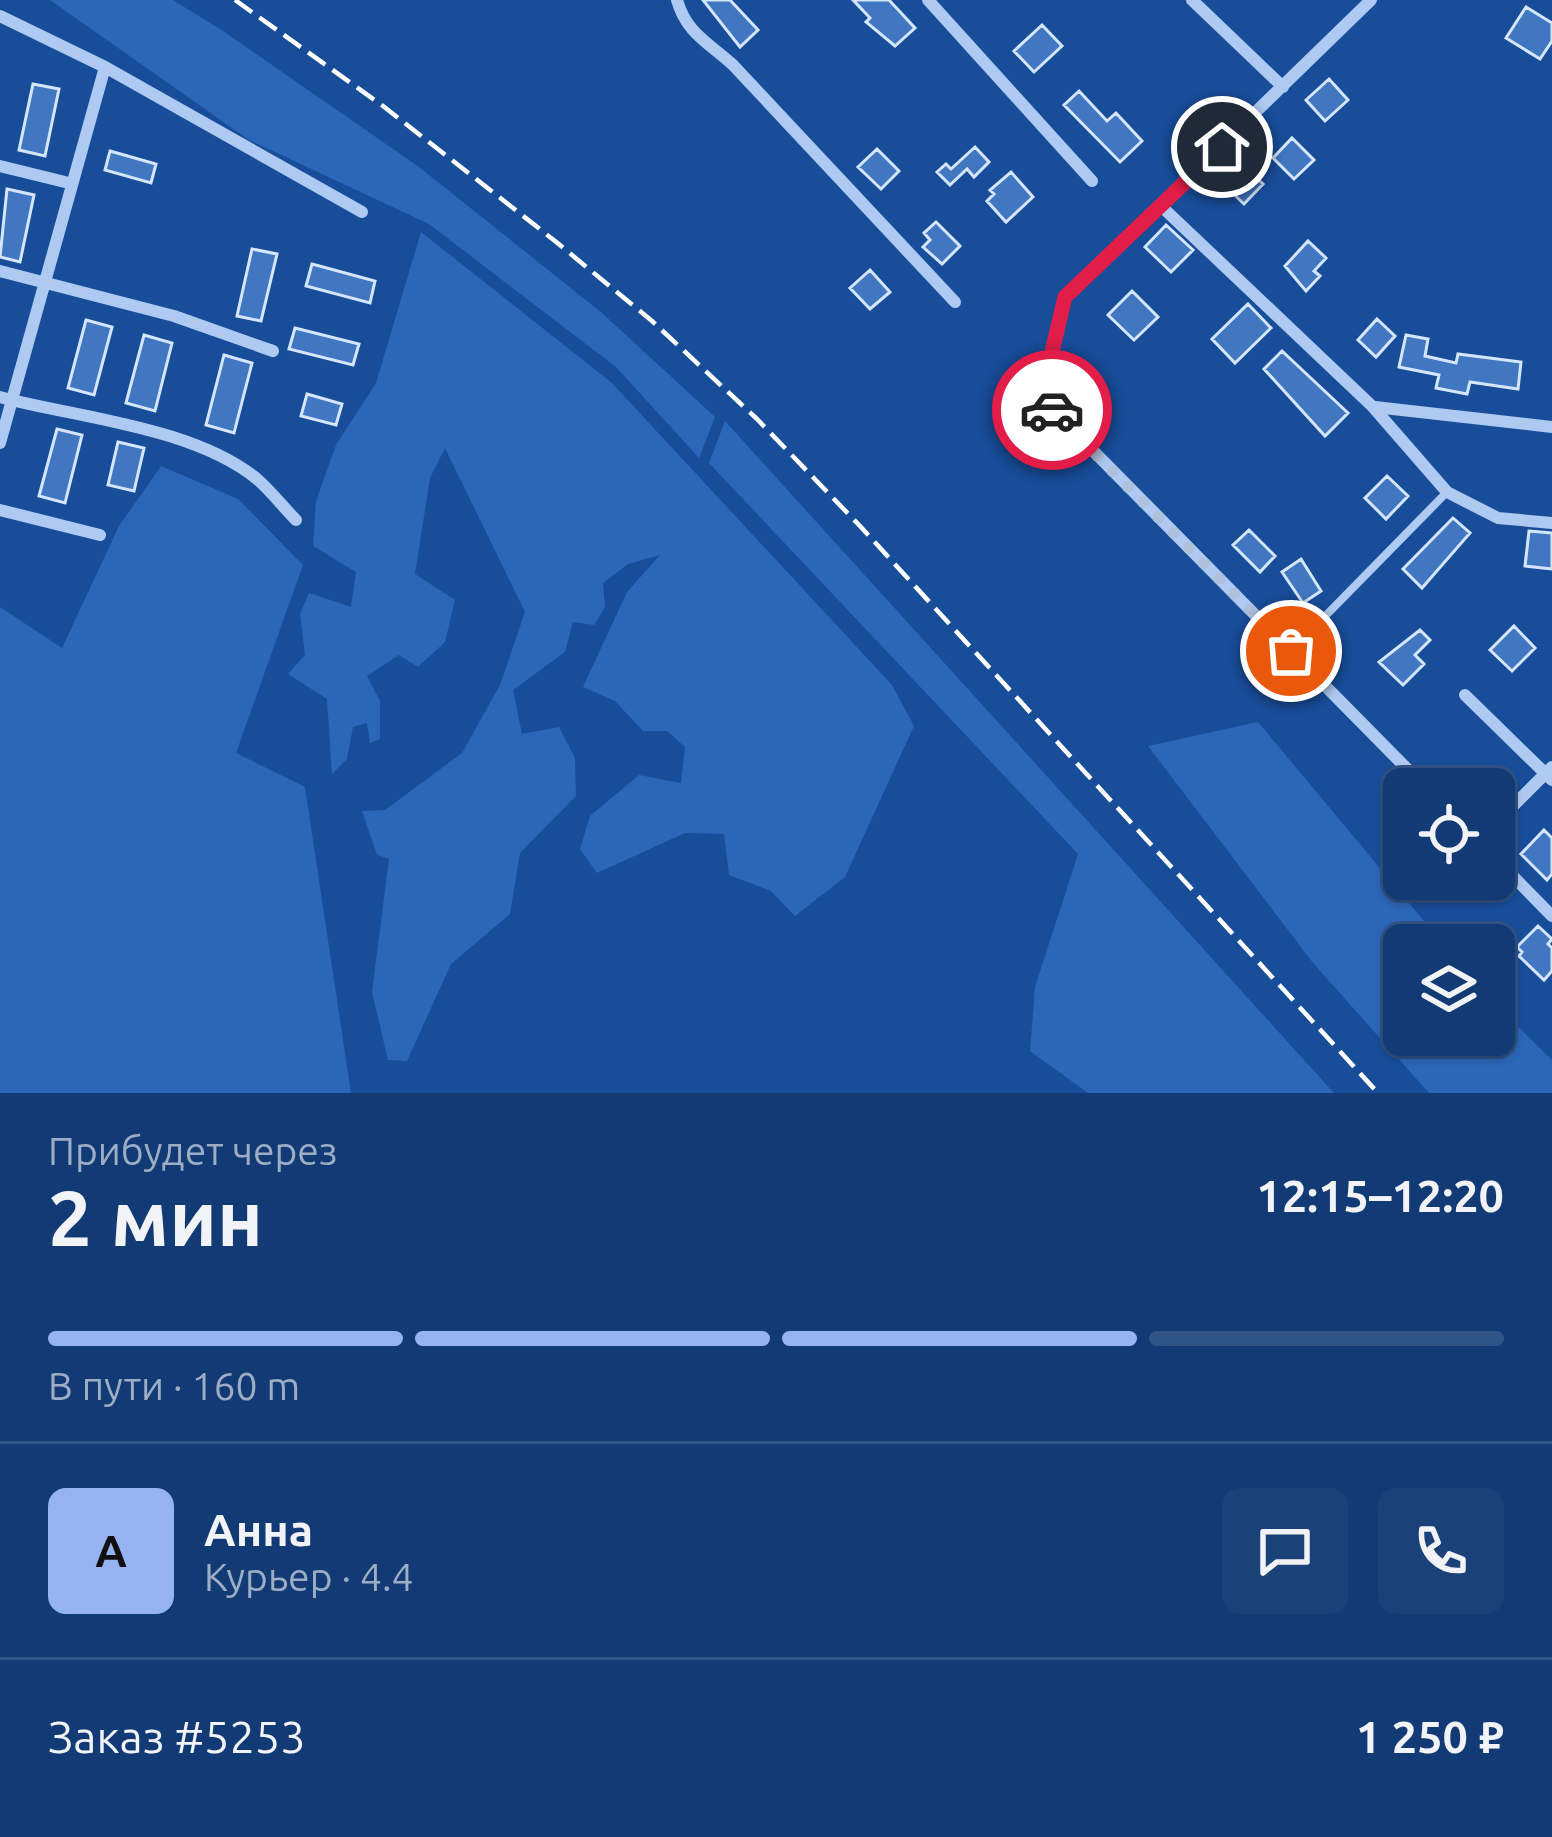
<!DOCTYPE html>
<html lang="ru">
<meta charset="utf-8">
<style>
body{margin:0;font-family:Ubuntu,sans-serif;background:#1b4179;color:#f1f3f6;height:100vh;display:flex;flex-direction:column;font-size:45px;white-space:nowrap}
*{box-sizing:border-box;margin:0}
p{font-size:39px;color:#9cadc5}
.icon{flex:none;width:66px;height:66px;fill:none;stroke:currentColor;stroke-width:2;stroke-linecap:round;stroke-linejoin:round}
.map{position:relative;height:1093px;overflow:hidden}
.panel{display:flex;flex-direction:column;background:#123a74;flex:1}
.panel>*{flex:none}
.buttons{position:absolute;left:1383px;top:768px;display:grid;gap:24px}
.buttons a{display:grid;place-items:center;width:132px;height:132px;border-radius:18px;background:#123a74;box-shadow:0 3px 9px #0004,0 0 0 3px #315486;font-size:60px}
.pin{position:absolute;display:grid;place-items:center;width:102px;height:102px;color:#fff;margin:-51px;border:6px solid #fff;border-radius:50%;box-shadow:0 3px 12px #0007}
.courier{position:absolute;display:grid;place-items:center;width:120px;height:120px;margin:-60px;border:9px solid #e11d48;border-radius:50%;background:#fff;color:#222;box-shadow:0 3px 15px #0007}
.overview em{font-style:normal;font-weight:600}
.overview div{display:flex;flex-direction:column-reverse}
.overview{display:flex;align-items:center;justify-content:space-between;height:204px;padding:0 48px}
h1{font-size:78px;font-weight:600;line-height:90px}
.bar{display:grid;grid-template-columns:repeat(4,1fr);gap:18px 12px;align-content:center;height:144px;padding:0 48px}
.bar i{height:15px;border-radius:9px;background:#315486}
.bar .on{background:#95b2f1}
.bar p{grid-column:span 4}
.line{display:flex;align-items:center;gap:30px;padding:0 48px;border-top:3px solid #315486}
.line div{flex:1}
.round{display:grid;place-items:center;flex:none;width:126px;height:126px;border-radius:18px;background:#1b4179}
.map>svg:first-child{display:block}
.green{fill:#2c66b8}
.building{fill:#4176c1;stroke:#d5e6fc;stroke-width:3}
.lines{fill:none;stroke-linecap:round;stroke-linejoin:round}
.lane{stroke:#aecaf2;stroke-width:8}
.street{stroke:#aecaf2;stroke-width:12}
.rail{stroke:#fff;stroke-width:4.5;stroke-dasharray:21 9;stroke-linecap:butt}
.done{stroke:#aec1dc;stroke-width:12;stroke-dasharray:0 21.6}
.route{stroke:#e11d48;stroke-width:15}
</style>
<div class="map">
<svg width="1552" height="1093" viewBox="0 0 1552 1093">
<rect width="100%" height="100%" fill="#184d9a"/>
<path class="green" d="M50,0h123l50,31 196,136 183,146 113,104 -16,41 -83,-91 -187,-143 -180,-84z
M421,232l191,151 280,302 22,41 -69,151 -50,39 -24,-25 -42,-16 -5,-41 -39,-1 -88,40 -17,-24 10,-33 49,-41 42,8 4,-36 -18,-16h-24l-28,-30 -32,-14 44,-95 33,-37 -32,9 -25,19 2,24 -11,18 -21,-3 -8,30 -52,38 9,44 37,-7 16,31 1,38 -56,57 -10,61 -59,50 -44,97 -19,-1 -16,-68 17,-133 -12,-4 -15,-44 23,-1 77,-57 38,-68 25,-73 -80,-164 -15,30 -15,96 40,26 -10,42 -27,25 -19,-12 -32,21 13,25v38l-10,4 -3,-20 -14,4 -6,32 -15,15 -5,-75 -39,-25 17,-19 -5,-41 9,-21 42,14 5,-35 -43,-26 3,-45 20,-56 40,-62z
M725,421l609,672h-246l-58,-42 5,-64 43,-133 -369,-391z
M161,466l77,33 65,66 -67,188 69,34 46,306h-351v-486l62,41 57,-122z
M1258,722l186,223h-40v90h90v-32l58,57v33h-123l-116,-130 -165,-217z"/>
<path class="building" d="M703,0h27l28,30 -18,17z
M853,0h36l26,28 -20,18 -29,-24 4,-4z
M1526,7l26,16v18l-12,18 -34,-21z
M1042,25l20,21 -28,26 -20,-21z
M1329,79l19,21 -23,21 -19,-21z
M33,84l26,5 -14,67 -26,-6z
M1079,91l28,30 9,-8 26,28 -22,21 -56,-57z
M1292,138l22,22 -20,19 -21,-21z
M975,147l14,15 -15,15 -7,-8 -17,16 -13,-13 9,-8 5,5z
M877,149l22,22 -18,18 -23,-22z
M110,151l46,13 -5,19 -46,-13z
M1242,163l21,21 -19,20 -22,-21z
M1011,172l22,25 -27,25 -19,-21 7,-7 -4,-4z
M7,189l27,6 -14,67 -20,-5z
M936,222l24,24 -18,18 -19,-17 7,-7 -6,-7z
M1166,225l27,25 -22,22 -26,-25z
M1308,241l18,17 -12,13 6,5 -14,15 -21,-25z
M252,249l25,5 -16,67 -24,-5z
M312,264l63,17 -5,22 -64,-17z
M870,270l20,22 -20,17 -20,-21z
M1132,291l26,26 -24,23 -26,-25z
M1248,304l23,24 -36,35 -23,-24z
M1377,319l18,17 -19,21 -18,-17z
M86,320l26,7 -18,68 -26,-7z
M295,328l64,16 -6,21 -64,-16z
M144,335l28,8 -17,68 -29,-8z
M1406,335l22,4 -3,17 31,7 2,-9 63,8 -3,27 -48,-7 -3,12 -31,-6 3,-13 -40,-8z
M1282,351l66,62 -23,23 -61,-67z
M224,355l28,8 -18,70 -28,-8z
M307,394l35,10 -6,21 -35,-9z
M57,429l25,6 -17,68 -26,-7z
M118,442l26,6 -10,43 -26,-6z
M1387,476l21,20 -22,23 -21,-21z
M1453,518l17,15 -48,55 -19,-19z
M1249,530l26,26 -15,16 -27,-27z
M1529,531l23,2v36l-27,-3z
M1301,559l20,32 -18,12 -21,-31z
M1514,626l21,22 -23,23 -22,-21z
M1420,630l10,10 -15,15 9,9 -21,21 -24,-23z
M1544,830l8,8v36l-5,6 -26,-26z
M1538,926l14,13 -4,5 4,4v23l-8,9 -25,-24 3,-4 -5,-5z"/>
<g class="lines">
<path class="lane" d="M1292,650l155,-158"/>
<path class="street" d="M677,0c9,33 32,43 56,65l222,237
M928,0l164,181
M1192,0l91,87
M1371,0l-306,297 -24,101 386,391
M0,16l105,51 257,145
M0,166l69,17
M1161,206l212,201 74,85 51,26 54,5
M0,271l174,45 99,35
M0,397c79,21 193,30 257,82 14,12 26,28 39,41
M1375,407l177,20
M0,443l105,-376
M0,510l100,25
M1465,695l87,85
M1494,825l58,-58
M1494,857l58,59"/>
<path class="rail" d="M235,0l148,106 172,135 97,80 105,98 103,107 518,567"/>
</g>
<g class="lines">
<path class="done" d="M1052,410l239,241"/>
<path class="route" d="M1052,410l-11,-12 24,-101 157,-150"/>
</g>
</svg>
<div class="buttons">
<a><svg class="icon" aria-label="locate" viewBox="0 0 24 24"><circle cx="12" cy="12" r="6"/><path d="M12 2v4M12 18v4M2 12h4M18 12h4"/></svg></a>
<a><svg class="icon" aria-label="layers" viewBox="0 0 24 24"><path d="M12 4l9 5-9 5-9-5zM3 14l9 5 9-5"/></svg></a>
</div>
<div class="pin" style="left:1291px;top:651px;background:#ea580c"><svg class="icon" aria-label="bag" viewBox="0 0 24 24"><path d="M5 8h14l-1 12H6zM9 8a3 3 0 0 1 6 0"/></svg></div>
<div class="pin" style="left:1222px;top:147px;background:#1f2937"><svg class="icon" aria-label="home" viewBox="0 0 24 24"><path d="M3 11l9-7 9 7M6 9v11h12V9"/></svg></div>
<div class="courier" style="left:1052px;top:410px"><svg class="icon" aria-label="car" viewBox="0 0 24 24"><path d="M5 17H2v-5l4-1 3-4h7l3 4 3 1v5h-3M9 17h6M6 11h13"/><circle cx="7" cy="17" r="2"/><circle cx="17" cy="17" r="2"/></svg></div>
</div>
<section class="panel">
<div class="overview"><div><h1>2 мин</h1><p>Прибудет через</p></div><em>12:15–12:20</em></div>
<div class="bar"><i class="on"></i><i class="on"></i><i class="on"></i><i></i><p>В пути · 160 m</p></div>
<div class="line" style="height:216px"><b class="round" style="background:#95b2f1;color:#111">А</b><div><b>Анна</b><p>Курьер · 4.4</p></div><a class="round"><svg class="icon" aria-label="chat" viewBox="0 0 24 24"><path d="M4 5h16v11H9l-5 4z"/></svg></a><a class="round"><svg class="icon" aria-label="phone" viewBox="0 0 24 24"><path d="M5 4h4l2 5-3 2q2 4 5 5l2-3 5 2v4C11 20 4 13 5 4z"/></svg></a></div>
<div class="line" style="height:156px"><div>Заказ #5253</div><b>1 250 ₽</b></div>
</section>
